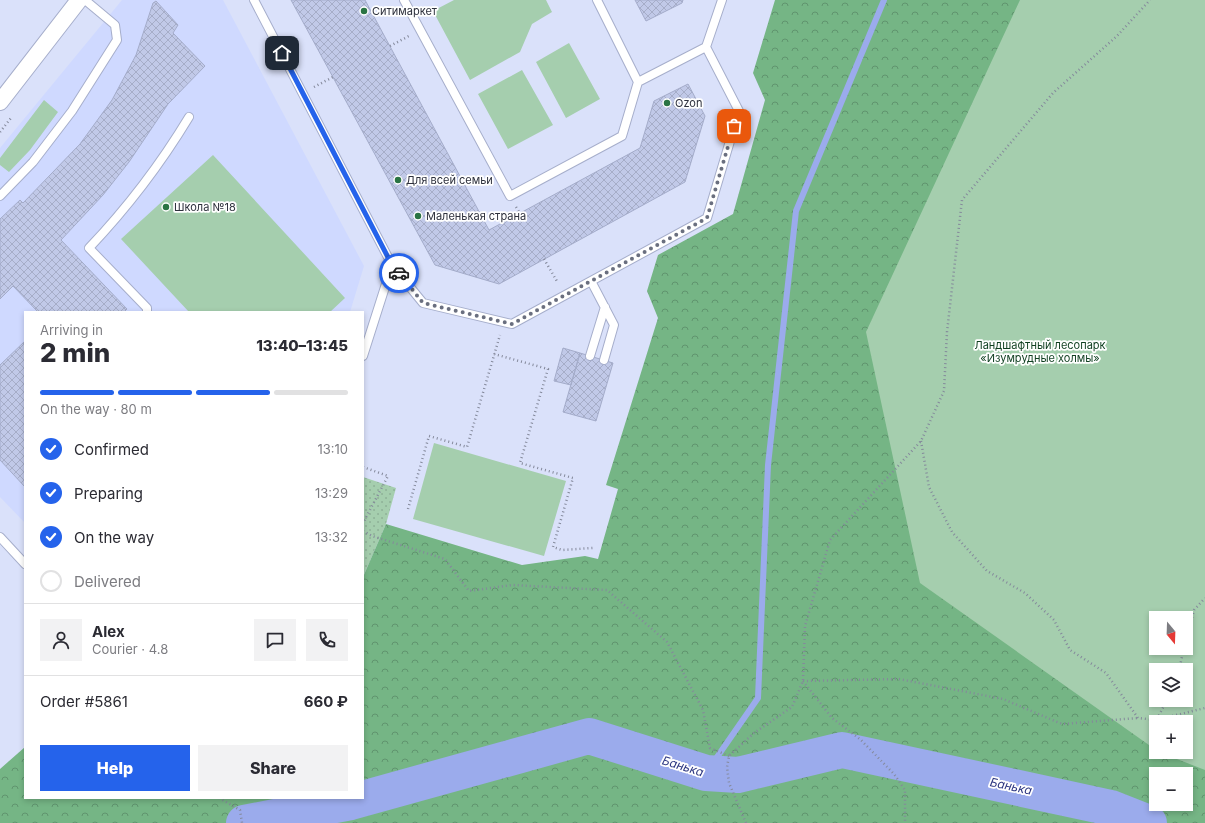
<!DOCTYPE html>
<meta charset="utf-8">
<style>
body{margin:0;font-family:Inter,sans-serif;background:#f2f2f3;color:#2b2b33;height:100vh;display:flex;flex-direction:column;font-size:15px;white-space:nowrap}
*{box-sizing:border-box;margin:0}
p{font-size:13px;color:#7c7c81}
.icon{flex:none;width:22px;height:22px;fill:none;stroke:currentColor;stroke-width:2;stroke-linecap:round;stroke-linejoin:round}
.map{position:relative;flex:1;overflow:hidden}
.drawer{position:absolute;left:24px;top:311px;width:340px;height:488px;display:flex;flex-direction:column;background:#fff;border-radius:0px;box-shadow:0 2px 6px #0003}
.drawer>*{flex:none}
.needle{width:26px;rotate:161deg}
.tools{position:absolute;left:1149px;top:611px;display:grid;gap:8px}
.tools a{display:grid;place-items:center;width:44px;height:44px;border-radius:0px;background:#fff;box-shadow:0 2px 6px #0003;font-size:20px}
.pin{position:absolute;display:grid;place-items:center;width:34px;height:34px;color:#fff;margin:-17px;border-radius:8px;box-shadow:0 2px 6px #0006}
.courier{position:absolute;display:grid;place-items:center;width:40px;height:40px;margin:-20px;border:3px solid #2563eb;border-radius:50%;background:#fff;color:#222;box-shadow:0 1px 5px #0007}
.summary em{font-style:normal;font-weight:800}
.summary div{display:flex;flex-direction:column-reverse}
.summary{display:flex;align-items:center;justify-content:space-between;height:68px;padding:0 16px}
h1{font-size:26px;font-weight:800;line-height:30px}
.bar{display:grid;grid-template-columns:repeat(4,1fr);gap:6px 4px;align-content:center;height:48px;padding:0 16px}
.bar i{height:5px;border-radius:3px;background:#e1e1e2}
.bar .on{background:#2563eb}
.bar p{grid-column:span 4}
.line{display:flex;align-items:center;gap:10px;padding:0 16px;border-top:1px solid #e1e1e2}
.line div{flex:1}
.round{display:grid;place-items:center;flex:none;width:42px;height:42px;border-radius:0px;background:#f2f2f3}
ol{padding:0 16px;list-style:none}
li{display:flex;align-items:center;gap:12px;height:44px}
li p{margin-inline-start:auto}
li .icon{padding:4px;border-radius:50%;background:#2563eb;color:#fff;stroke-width:4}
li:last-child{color:#7c7c81}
li i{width:22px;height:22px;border:2px solid #e1e1e2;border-radius:50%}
.button{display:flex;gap:8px;margin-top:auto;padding:8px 16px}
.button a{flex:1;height:46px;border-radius:0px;background:#2563eb;color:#fff;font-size:16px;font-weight:800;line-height:46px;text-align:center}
.button a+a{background:#f2f2f3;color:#2b2b33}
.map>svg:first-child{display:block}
.built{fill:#cfd9ff}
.grass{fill:url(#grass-dots)}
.forest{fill:url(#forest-crowns);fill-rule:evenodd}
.park{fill:#a5ceae;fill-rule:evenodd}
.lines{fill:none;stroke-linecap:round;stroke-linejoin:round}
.stream{stroke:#9babec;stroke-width:6}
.river{stroke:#9babec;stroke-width:36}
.building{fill:url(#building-cross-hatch);stroke:#a4acca}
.service-casing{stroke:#a6aecb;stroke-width:10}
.minor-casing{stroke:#a6aecb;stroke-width:18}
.path{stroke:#84899b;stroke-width:2.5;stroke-dasharray:1 3;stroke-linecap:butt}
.service{stroke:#fff;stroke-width:8}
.minor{stroke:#fff;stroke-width:16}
.done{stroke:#6a6f7f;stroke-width:4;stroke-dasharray:0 7.2}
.route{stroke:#2563eb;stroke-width:5}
.poi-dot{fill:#2a7443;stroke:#fff;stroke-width:1.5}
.labels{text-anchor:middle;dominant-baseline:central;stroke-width:3.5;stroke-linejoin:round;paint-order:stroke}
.poi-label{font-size:11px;fill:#2e313d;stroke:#fff;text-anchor:start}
.park-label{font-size:11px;fill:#0f3f20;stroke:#fff}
.water-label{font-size:12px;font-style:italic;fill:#2d3781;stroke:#fff}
</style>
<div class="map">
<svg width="1205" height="823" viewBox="0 0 1205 823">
<defs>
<pattern id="grass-dots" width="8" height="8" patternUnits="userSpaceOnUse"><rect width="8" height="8" fill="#a5ceae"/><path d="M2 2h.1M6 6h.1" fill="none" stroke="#8eb197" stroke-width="1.8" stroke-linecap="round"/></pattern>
<pattern id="forest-crowns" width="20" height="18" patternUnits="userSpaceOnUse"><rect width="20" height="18" fill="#75b585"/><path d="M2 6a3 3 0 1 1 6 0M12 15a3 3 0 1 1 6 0" fill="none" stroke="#60946e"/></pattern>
<pattern id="building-cross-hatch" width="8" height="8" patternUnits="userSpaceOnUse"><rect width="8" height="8" fill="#c1c9e8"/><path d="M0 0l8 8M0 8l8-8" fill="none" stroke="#a6adc8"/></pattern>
</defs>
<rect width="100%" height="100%" fill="#dae1fa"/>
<path class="built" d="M122,0h101l141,266 -14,46h-325v211l-25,-26v-349z"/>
<path class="grass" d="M363,477l33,11 -10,36 -23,53z"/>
<path class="forest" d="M775,0h430v823h-1205v-54l25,-22v51h338v-221l23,-53 136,41 63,-9 13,3 20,-70 -12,-4 52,-167 -11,-27 11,-36 75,-41 32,-114 -12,-27zM1156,618h30v30h-30zM1156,670h30v30h-30zM1156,722h30v30h-30zM1156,774h30v30h-30z"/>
<path class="park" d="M454,0h92l6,12 -20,12 -12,28 -50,28 -37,-69z
M1020,0h185v770l-46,-18h27v-30h-30v28l-236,-167 -54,-251zM1156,618h30v30h-30zM1156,670h30v30h-30z
M569,43l31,56 -34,19 -30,-56z
M522,70l31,55 -45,24 -30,-55z
M44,100l14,12 -28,38 -21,22 -9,-7v-7z
M213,155l132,143 -15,14h-141l-68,-73z
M434,443l132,38 -22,75 -131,-37z"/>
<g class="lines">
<path class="stream" d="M706,773l52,-75 10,-233 28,-254 88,-211"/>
<path class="river" d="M244,823l107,-21 238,-66 117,37 32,2 104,-25 269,58 38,15"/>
</g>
<path class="building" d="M291,0h74l124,230 151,-82 14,-47 34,-17 17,32 -20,66 -186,102 -64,-19z
M635,0h48l-1,3 -36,18z
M156,1l22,24 -5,8 32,33 -37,38 -39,58 -26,33 -42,45 66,69 -3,3h-86l-25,-26 -13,13v-80l20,-19 3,3 57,-59 32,-44 24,-45 17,-52z
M25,341v146l-25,-27v-95z
M563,348l17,5 -9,32 -17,-4z
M580,353l33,10 -17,58 -33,-9z"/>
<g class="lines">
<defs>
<path id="service" d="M254,0l138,265 31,38 89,21 195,-106 32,-107 -33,-64
M404,0l106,196 112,-60 16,-54 -41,-82
M638,82l68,-35 16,-47
M0,196l33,-34 39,-51 45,-71 -2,-15 -30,-25
M591,281l23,44 -10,35
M147,312v-4l-58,-60c39,-41 71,-83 100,-131
M363,356l29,-91
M590,356l15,-49
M0,537l25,27"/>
<path id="minor" d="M0,102l79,-102"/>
</defs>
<use href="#service" class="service-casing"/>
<use href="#minor" class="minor-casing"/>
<path class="path" d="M390,46l19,-10
M314,87l19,-10
M0,132l11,-14
M516,207l4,6
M544,259l14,24
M494,354l54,15 -28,94 53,15 -20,69 9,3 31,-2
M921,441l8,46 23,45 35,39 38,22 29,27 16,30 36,23 32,45 18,2 49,-12
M363,467l25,9 -25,47
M408,509l21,-73 38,11 33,-112
M363,531l9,5 73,23 24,32 43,-6 95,5 60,52 36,68 7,38 19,8
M1186,641l8,-31 11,-12
M1179,670l5,-22
M803,681l96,-2 104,20 59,25 76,-6
M803,681l29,37 29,22 33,34 11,16v33
M1157,719l10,-19
M219,798l21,12 2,13
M746,823l-17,-40 -2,-16 2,-11 25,-23 38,-26 11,-26 2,-55 25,-86 91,-99 23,-50 3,-59 15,-132 91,-107 64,-57 33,-36"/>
<use href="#service" class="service"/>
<use href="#minor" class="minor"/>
</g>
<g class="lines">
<path class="done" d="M399,273l24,30 89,21 195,-106 27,-92"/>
<path class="route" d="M282,53l110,212 7,8"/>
</g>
<g class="poi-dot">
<circle cx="364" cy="11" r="4"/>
<circle cx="667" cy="103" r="4"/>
<circle cx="398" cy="180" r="4"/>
<circle cx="166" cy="207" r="4"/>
<circle cx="418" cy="216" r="4"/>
</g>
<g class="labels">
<g class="poi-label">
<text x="372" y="11">Ситимаркет</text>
<text x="675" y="103">Ozon</text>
<text x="406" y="180">Для всей семьи</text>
<text x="174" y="207">Школа №18</text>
<text x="426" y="216">Маленькая страна</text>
</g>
<g class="park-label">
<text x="1040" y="345">Ландшафтный лесопарк<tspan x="1040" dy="13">«Изумрудные холмы»</tspan></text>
</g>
<g class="water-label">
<text transform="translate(683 766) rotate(17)">Банька</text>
<text transform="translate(1011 786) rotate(12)">Банька</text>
</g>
</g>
</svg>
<div class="tools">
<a><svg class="needle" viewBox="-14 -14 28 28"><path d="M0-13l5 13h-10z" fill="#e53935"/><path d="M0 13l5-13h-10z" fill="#7c7c81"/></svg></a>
<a><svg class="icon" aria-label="layers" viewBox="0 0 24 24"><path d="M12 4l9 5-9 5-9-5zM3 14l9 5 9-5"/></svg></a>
<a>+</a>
<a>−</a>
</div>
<div class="pin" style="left:734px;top:126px;background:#ea580c"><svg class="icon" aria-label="bag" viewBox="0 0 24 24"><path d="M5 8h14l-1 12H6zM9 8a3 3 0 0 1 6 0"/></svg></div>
<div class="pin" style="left:282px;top:53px;background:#1f2937"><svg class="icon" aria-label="home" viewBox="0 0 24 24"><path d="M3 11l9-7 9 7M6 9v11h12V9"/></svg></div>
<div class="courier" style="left:399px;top:273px"><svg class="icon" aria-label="car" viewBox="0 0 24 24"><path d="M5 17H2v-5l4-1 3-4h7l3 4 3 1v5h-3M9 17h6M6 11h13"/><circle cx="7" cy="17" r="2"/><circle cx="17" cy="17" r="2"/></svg></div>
<section class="drawer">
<div class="summary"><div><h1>2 min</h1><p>Arriving in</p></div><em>13:40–13:45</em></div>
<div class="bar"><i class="on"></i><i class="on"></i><i class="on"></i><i></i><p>On the way · 80 m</p></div>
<ol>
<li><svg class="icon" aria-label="check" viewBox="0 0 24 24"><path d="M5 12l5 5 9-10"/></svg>Confirmed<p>13:10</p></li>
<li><svg class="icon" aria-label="check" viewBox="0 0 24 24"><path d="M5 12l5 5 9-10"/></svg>Preparing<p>13:29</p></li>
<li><svg class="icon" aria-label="check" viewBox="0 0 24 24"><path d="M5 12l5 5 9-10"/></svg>On the way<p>13:32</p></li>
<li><i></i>Delivered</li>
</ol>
<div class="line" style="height:72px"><a class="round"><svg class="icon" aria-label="person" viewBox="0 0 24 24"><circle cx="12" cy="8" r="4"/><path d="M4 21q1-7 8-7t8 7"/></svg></a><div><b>Alex</b><p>Courier · 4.8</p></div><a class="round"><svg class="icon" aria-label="chat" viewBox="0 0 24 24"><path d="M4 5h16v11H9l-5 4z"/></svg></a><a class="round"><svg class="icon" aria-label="phone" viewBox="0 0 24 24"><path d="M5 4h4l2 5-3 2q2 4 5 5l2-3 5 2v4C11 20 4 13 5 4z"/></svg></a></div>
<div class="line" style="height:52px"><div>Order #5861</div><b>660 ₽</b></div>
<div class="button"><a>Help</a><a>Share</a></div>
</section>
</div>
